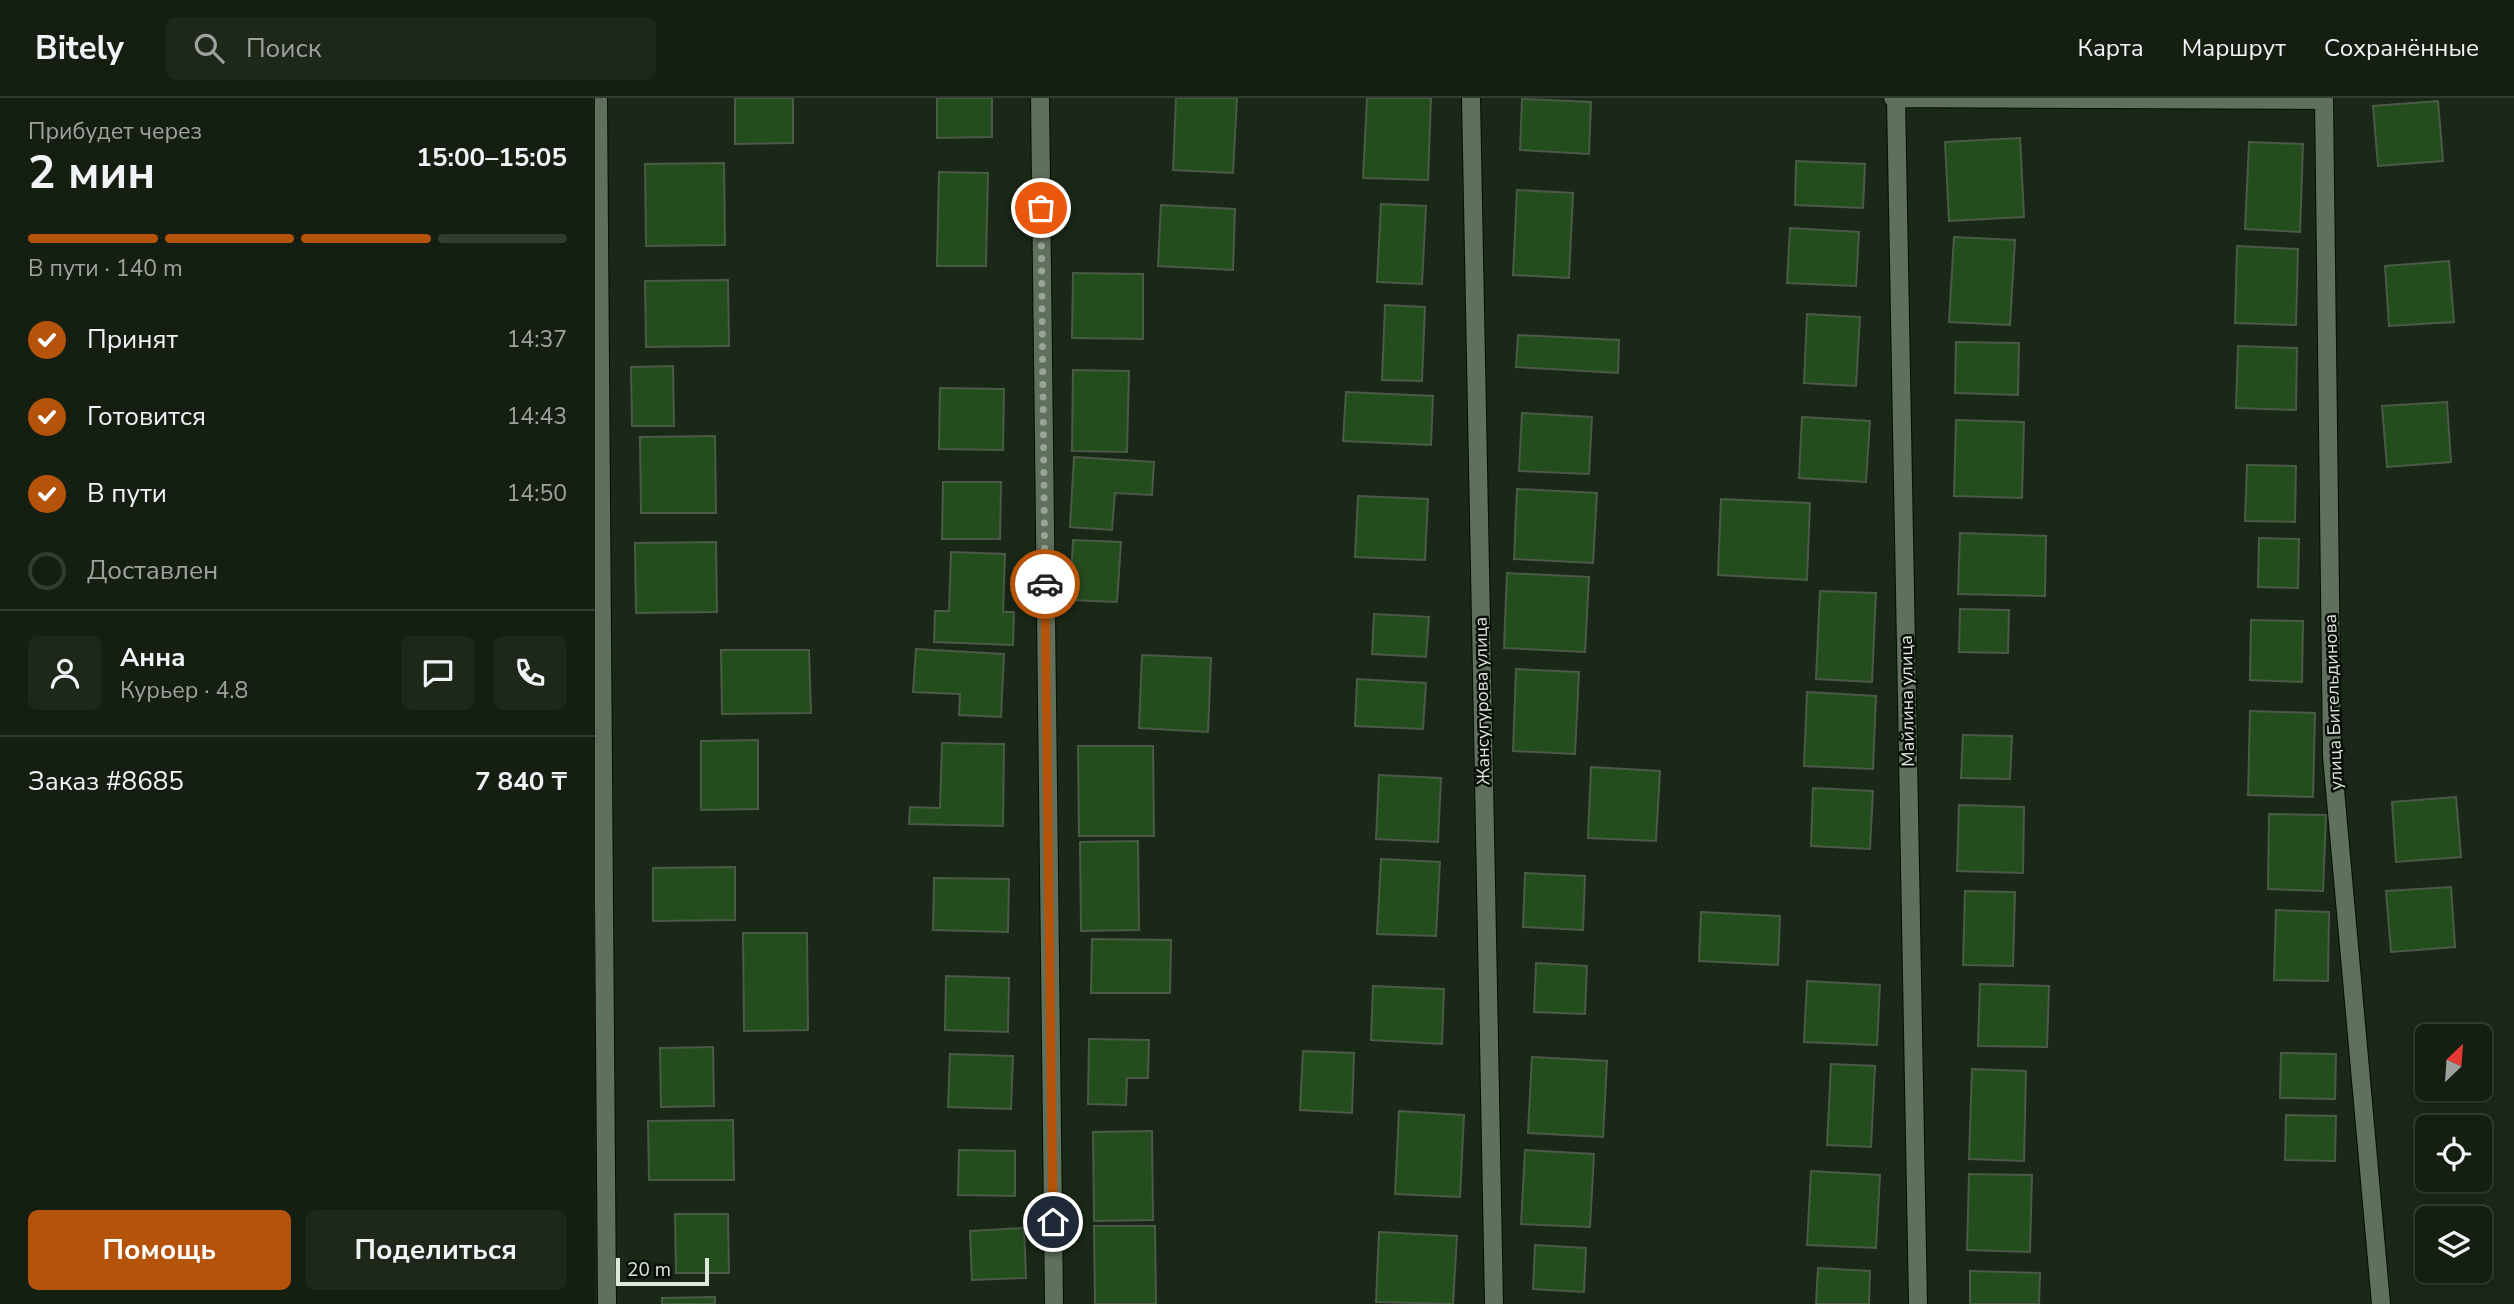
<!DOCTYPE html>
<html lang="ru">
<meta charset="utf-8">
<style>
body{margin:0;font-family:"Nunito Sans",sans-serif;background:#1d271a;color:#f1f3f6;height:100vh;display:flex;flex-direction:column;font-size:26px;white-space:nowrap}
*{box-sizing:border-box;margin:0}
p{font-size:23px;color:#9da29f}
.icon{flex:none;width:38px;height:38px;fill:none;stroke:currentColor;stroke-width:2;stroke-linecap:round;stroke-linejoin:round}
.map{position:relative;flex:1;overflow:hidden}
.sheet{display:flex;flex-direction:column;background:#141e11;width:595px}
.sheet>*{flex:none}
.needle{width:46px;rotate:25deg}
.controls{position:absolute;left:1820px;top:926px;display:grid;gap:14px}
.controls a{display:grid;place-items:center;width:77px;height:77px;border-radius:10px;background:#141e11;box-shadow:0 4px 10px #0003,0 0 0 2px #333c31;font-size:35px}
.scale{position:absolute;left:21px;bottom:18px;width:93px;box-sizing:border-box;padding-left:7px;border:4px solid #dde7dc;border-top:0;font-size:19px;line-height:24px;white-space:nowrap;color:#dde7dc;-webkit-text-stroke:5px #090f08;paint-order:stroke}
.pin{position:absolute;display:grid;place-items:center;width:60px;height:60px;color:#fff;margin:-30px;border:4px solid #fff;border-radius:50%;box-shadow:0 2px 7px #0007}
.courier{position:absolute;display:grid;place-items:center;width:70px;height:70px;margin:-35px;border:5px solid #b45309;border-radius:50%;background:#fff;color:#222;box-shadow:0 2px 9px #0007}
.overview em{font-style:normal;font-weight:700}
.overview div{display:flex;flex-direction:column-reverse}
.overview{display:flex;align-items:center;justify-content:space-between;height:119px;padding:0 28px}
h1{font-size:46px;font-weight:700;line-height:52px}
.bar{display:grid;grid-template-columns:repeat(4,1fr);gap:10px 7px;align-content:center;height:84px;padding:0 28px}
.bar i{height:9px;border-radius:5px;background:#333c31}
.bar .on{background:#b45309}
.bar p{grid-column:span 4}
.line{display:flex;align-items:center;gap:18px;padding:0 28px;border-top:2px solid #333c31}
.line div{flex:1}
.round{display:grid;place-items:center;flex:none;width:74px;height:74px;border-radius:10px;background:#1d271a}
ol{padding:0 28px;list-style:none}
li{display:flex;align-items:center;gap:21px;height:77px}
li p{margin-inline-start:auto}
li .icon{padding:7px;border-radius:50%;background:#b45309;color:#fff;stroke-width:4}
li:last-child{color:#9da29f}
li i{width:38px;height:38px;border:4px solid #333c31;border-radius:50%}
.button{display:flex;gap:14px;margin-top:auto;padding:14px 28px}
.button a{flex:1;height:80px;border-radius:10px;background:#b45309;color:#fff;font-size:28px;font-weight:700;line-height:80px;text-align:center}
.button a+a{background:#1d271a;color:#f1f3f6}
header{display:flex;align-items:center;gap:42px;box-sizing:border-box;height:98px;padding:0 35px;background:#141e11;border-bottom:2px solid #333c31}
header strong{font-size:33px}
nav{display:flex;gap:38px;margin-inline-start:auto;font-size:24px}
.search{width:490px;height:63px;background:#1d271a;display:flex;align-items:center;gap:18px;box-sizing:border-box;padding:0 24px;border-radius:10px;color:#9da29f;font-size:26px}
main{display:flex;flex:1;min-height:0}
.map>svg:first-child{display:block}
.building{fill:#244d1d;stroke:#4a5a47;stroke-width:2}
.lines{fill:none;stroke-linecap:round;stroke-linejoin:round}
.minor-casing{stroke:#041003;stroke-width:20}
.minor{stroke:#5f705c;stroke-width:18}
.done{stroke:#99a497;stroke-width:7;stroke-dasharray:0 12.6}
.route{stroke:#b45309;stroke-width:9}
.labels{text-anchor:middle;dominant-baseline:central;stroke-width:5;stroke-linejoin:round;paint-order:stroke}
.street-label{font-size:18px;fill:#dde7dc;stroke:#090f08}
</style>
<header>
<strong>Bitely</strong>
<div class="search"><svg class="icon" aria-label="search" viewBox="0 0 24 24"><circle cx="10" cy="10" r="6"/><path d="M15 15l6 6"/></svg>Поиск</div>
<nav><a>Карта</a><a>Маршрут</a><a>Сохранённые</a></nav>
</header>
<main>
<section class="sheet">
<div class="overview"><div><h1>2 мин</h1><p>Прибудет через</p></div><em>15:00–15:05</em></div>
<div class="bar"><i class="on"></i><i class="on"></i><i class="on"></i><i></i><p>В пути · 140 m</p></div>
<ol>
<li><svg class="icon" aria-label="check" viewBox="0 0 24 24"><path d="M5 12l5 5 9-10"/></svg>Принят<p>14:37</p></li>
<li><svg class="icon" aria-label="check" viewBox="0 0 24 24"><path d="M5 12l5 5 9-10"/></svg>Готовится<p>14:43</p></li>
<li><svg class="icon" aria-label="check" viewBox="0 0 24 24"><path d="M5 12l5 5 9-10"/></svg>В пути<p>14:50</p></li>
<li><i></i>Доставлен</li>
</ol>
<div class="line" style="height:126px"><a class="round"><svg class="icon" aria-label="person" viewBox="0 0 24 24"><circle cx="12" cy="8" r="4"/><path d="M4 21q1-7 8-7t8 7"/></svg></a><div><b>Анна</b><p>Курьер · 4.8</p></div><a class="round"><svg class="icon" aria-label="chat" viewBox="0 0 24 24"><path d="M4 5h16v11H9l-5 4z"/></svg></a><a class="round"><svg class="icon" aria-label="phone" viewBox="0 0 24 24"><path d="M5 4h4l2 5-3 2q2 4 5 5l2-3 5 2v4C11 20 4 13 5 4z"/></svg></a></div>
<div class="line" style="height:91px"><div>Заказ #8685</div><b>7 840 ₸</b></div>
<div class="button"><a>Помощь</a><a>Поделиться</a></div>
</section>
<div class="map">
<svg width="1919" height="1206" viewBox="0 0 1919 1206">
<rect width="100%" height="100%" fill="#1a2817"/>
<path class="building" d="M140,0h58v45l-58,1z
M342,0h55v39l-55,1z
M581,0h61l-4,75 -60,-3z
M772,0h64l-3,82 -65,-2z
M927,1l69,3 -2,52 -69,-4z
M1843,3l5,60 -65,5 -5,-60z
M1425,40l4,79 -75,4 -4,-79z
M1654,44l54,2 -3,88 -55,-3z
M1201,63l69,3 -2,44 -68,-3z
M129,65l1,82 -79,1 -1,-82z
M344,74l49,1 -2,93h-49z
M922,92l56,3 -4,85 -56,-3z
M786,106l45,2 -4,78 -45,-2z
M566,107l74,4 -2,61 -75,-4z
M1195,130l69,4 -3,54 -69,-3z
M1359,139l61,3 -5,85 -61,-3z
M1642,148l61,3 -2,76 -61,-2z
M1854,163l5,61 -65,4 -4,-60z
M478,175l70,1v65l-71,-1z
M133,182l1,66 -83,1 -1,-66z
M790,207l40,2 -3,74 -40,-1z
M1212,216l53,3 -4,69 -52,-3z
M923,237l101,5 -1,33 -102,-6z
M1361,244l63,1 -1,52 -63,-2z
M1643,248l59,2 -1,62 -60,-2z
M78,268l1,60h-42l-1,-59z
M478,272l56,1 -2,81 -55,-1z
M345,290l64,1 -1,61 -64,-1z
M751,294l87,4 -2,49 -88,-4z
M1852,304l4,60 -64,5 -5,-61z
M927,315l70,4 -3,57 -70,-3z
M1207,319l68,4 -4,61 -67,-4z
M1361,322l68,2 -2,76 -68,-2z
M120,338l1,77h-75l-1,-76z
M479,359l80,5 -2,33 -37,-2 -3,37 -42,-3z
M1652,367l49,1 -1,56 -50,-1z
M348,384h58l-1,57h-58z
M922,391l80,4 -4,70 -79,-4z
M763,398l70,3 -3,61 -70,-3z
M1126,401l89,4 -3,77 -89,-5z
M1365,435l86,3 -1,60 -87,-2z
M1664,440l40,1 -1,49 -40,-1z
M478,442l48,2 -4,60 -47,-2z
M121,444l1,70 -81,1 -1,-70z
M356,454l54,2 -2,58h11l-1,33 -79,-3 1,-31h14z
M912,475l82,4 -4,75 -81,-4z
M1225,493l56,2 -4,89 -56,-3z
M1365,511l49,1 -1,43 -49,-1z
M779,516l55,3 -3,40 -54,-3z
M1656,522l52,1 -1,61 -52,-2z
M321,551l88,5 -3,63 -42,-2 1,-21 -47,-2z
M126,552h88l2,63 -89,1z
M547,557l69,3 -3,74 -69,-4z
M921,571l63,3 -4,82 -62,-3z
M762,581l69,4 -3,46 -68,-3z
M1212,594l69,4 -3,73 -69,-3z
M1655,613l65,2 -2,84 -65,-2z
M1368,637l49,1 -2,43 -49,-1z
M163,642v69l-57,1v-69z
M347,645l62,1 -1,82 -94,-2 1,-17 30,1z
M483,648h75l1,90h-75z
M996,669l69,4 -4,70 -68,-3z
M784,677l62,3 -3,64 -62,-3z
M1218,690l60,3 -3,58 -59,-3z
M1861,699l5,60 -65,5 -4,-60z
M1364,707l65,2 -1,66 -66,-2z
M1674,716l57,1 -3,76 -55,-2z
M543,743l1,89 -58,1 -1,-89z
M786,761l59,3 -4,74 -59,-2z
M140,769v53l-82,1v-53z
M930,775l60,3 -2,54 -60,-3z
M339,780l75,1 -1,53 -75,-2z
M1856,789l4,60 -64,5 -5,-61z
M1370,793l50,1 -2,74 -50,-1z
M1681,812l53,2 -1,69 -54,-1z
M1106,814l79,4 -2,49 -79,-4z
M148,835h64l1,97 -64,1z
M497,841l79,1 -1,53h-79z
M941,865l51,3 -2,48 -51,-2z
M351,878l63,2 -1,54 -63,-2z
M1212,883l73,4 -3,60 -73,-3z
M1385,886l69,2 -2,61 -69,-1z
M778,888l71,3 -2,55 -71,-4z
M494,941l60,1 -1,38h-21l-1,27 -38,-1z
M118,949l1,59 -53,1 -1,-59z
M708,953l51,2 -2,60 -52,-3z
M1686,955l55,1 -1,45 -55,-1z
M355,956l63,2 -2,53 -63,-2z
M937,959l75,4 -4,76 -75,-4z
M1236,966l44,2 -4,81 -44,-2z
M1377,971l54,2 -2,90 -55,-2z
M804,1013l65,4 -4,82 -65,-3z
M1691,1017l50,1 -1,45 -50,-1z
M138,1022l1,60h-85l-1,-59z
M557,1033l1,89 -59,1 -1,-89z
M364,1052l56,1v45l-57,-1z
M930,1052l69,4 -4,73 -69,-3z
M1216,1073l69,4 -4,73 -69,-3z
M1374,1076l63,1 -2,77 -63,-2z
M80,1116h53l1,59h-53z
M499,1128h61l1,78h-61z
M429,1130l2,50 -54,2 -2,-49z
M784,1134l78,4 -4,68 -77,-2z
M940,1147l51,3 -2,44 -51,-3z
M1223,1170l52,3 -1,33h-53z
M1375,1173l70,2 -1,31h-69z
M120,1199v7h-53v-6z"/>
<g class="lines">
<defs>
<path id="minor" d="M3,0l9,1206
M445,0l14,1206
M876,0l23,1206
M1298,0l431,2
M1301,0l22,1206
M1729,0l8,658 49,548"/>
</defs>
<use href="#minor" class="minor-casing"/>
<use href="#minor" class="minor"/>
</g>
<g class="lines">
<path class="done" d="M446,110l4,376"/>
<path class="route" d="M450,486l8,638"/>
</g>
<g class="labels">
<g class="street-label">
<text transform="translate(887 603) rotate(-91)">Жансугурова улица</text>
<text transform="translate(1312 603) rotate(-91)">Майлина улица</text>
<text transform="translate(1738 604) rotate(-92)">улица Бигельдинова</text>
</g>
</g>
</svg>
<div class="controls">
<a><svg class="needle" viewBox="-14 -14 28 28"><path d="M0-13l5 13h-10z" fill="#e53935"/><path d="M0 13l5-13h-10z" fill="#9da29f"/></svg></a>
<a><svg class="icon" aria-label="locate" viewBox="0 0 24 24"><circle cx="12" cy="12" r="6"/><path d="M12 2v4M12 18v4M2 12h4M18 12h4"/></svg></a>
<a><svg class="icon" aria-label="layers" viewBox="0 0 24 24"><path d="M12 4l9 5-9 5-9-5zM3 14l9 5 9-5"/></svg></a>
</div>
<div class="scale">20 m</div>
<div class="pin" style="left:446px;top:110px;background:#ea580c"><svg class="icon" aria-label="bag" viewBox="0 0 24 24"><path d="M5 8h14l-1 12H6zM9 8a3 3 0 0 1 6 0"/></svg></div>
<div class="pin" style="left:458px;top:1124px;background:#1f2937"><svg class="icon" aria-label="home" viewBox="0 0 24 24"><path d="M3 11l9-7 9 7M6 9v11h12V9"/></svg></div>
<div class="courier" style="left:450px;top:486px"><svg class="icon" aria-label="car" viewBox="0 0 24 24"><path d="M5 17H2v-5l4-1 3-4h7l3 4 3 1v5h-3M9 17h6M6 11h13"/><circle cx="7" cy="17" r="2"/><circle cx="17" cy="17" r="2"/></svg></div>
</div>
</main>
